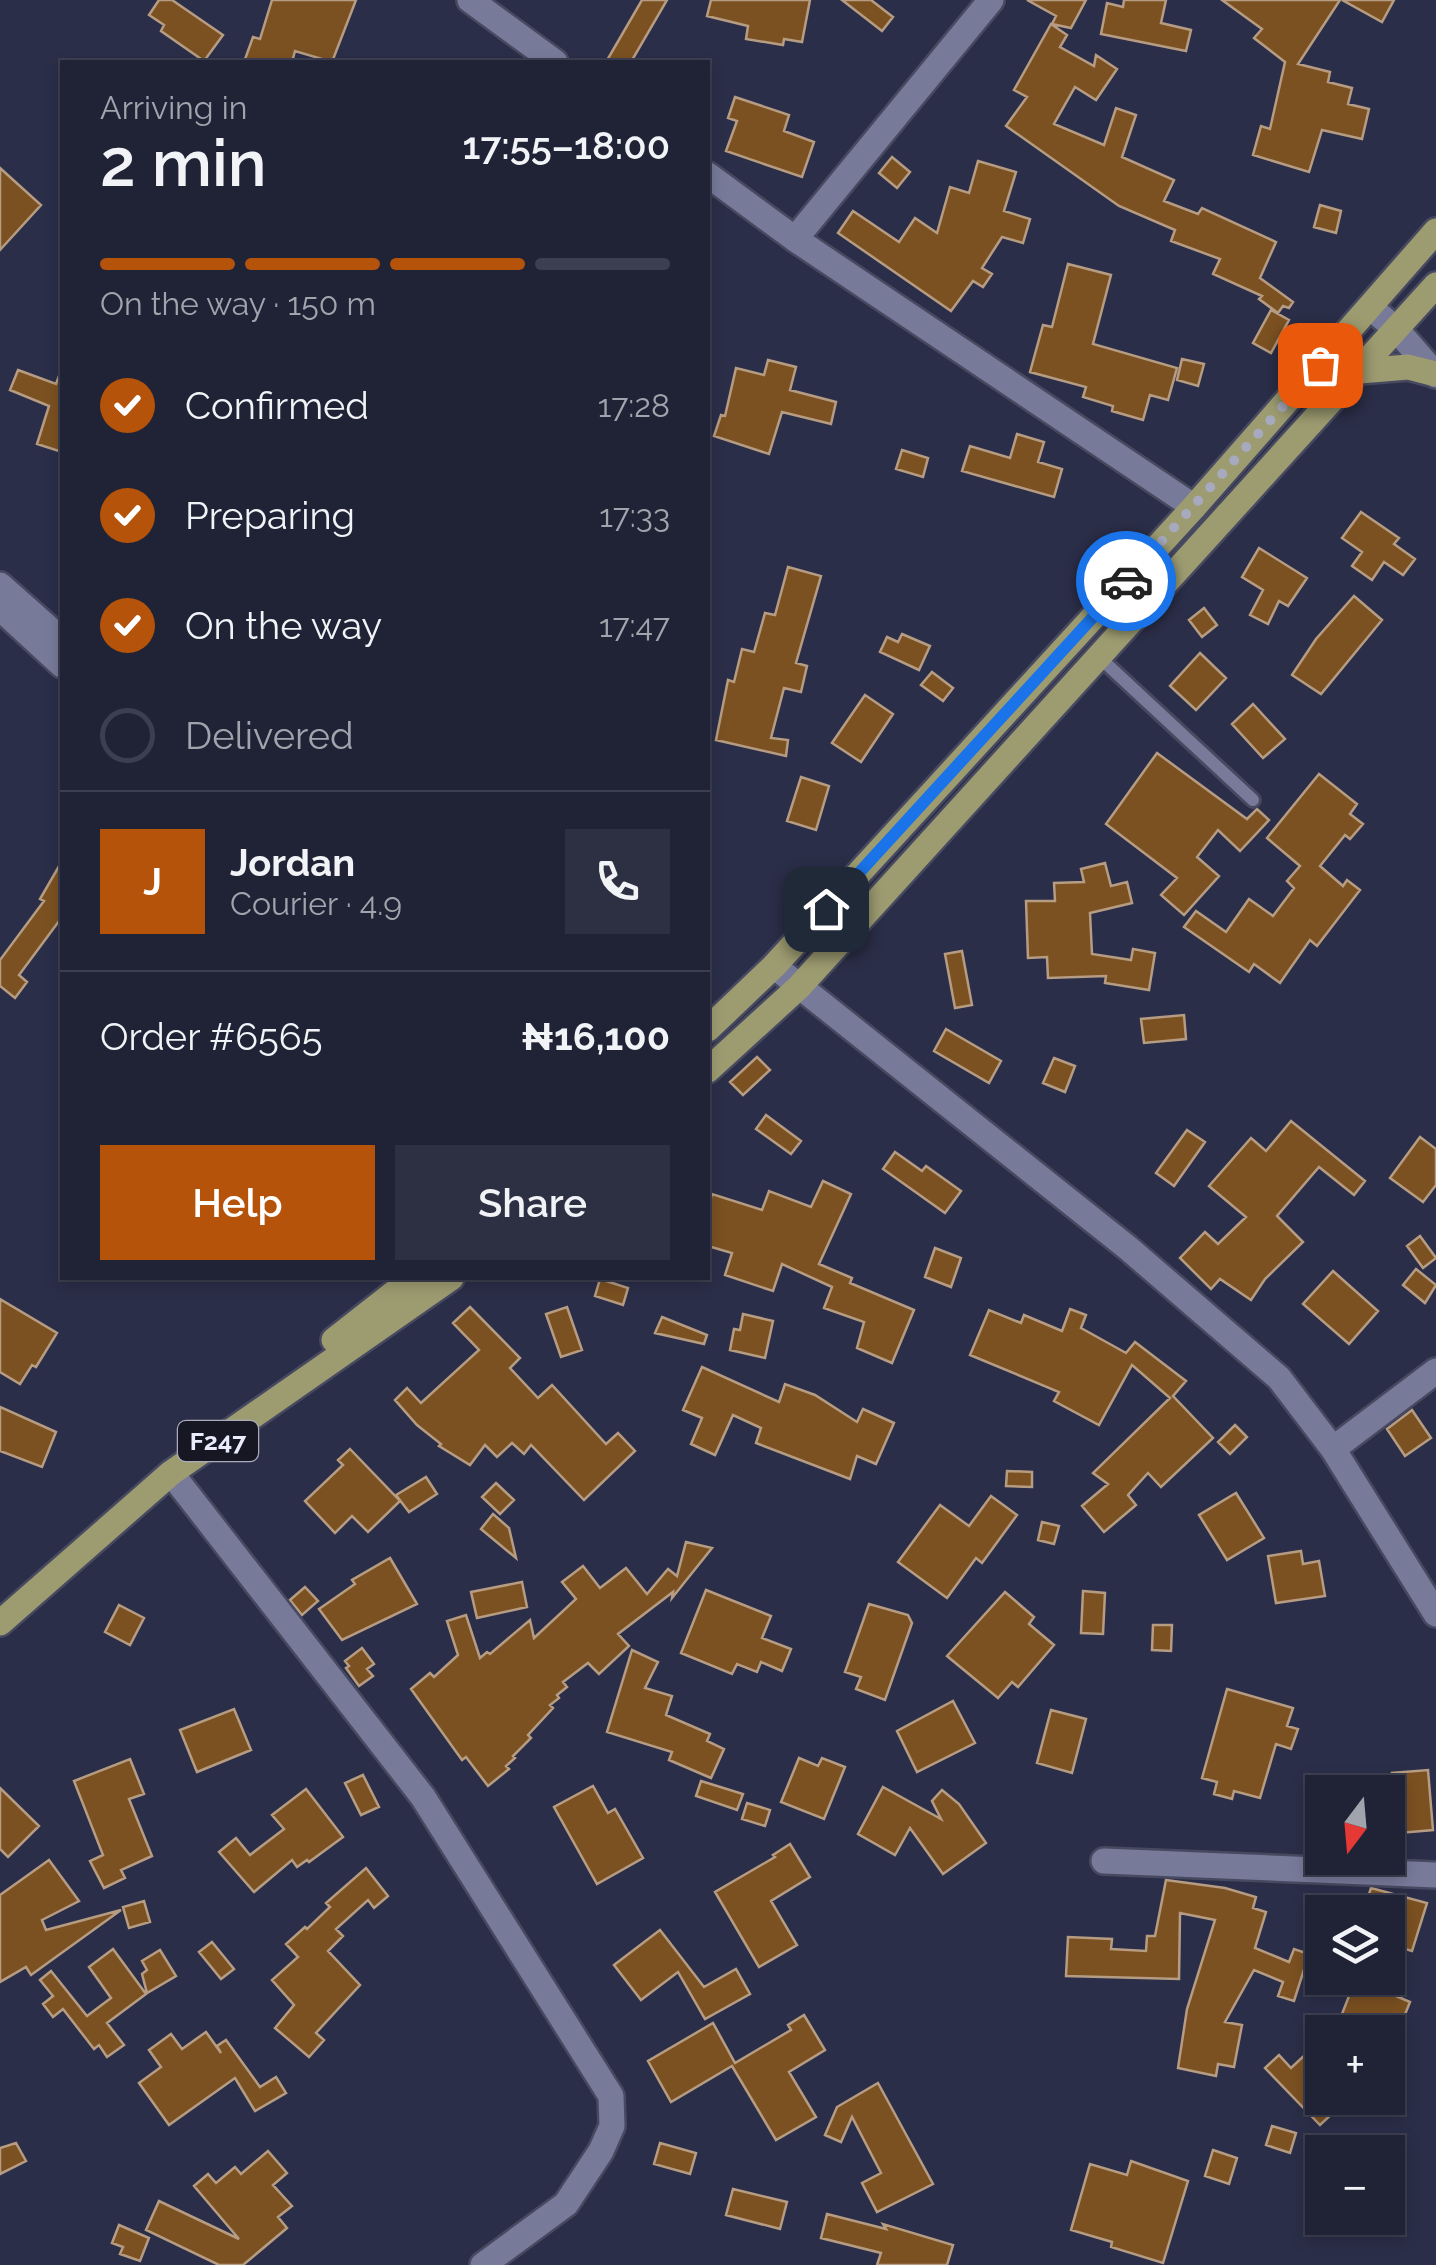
<!DOCTYPE html>
<meta charset="utf-8">
<style>
body{margin:0;font-family:Raleway,sans-serif;background:#2d2f42;color:#f1f3f6;height:100vh;display:flex;flex-direction:column;font-size:38px;white-space:nowrap}
*{box-sizing:border-box;margin:0}
p{font-size:32px;color:#a2a4ad}
.icon{flex:none;width:55px;height:55px;fill:none;stroke:currentColor;stroke-width:2;stroke-linecap:round;stroke-linejoin:round}
.map{position:relative;flex:1;overflow:hidden}
.side{position:absolute;left:60px;top:60px;width:650px;height:1220px;display:flex;flex-direction:column;background:#202236;border-radius:0px;box-shadow:0 5px 15px #0003,0 0 0 2px #3d3f51}
.side>*{flex:none}
.needle{width:65px;rotate:196deg}
.tools{position:absolute;left:1305px;top:1775px;display:grid;gap:20px}
.tools a{display:grid;place-items:center;width:100px;height:100px;border-radius:0px;background:#202236;box-shadow:0 5px 15px #0003,0 0 0 2px #3d3f51;font-size:50px}
.pin{position:absolute;display:grid;place-items:center;width:85px;height:85px;color:#fff;margin:-42px;border-radius:20px;box-shadow:0 5px 15px #0006}
.courier{position:absolute;display:grid;place-items:center;width:100px;height:100px;margin:-50px;border:8px solid #1a73e8;border-radius:50%;background:#fff;color:#222;box-shadow:0 2px 12px #0007}
.summary em{font-style:normal;font-weight:600}
.summary div{display:flex;flex-direction:column-reverse}
.summary{display:flex;align-items:center;justify-content:space-between;height:170px;padding:0 40px}
h1{font-size:65px;font-weight:600;line-height:75px}
.bar{display:grid;grid-template-columns:repeat(4,1fr);gap:15px 10px;align-content:center;height:120px;padding:0 40px}
.bar i{height:12px;border-radius:8px;background:#3d3f51}
.bar .active{background:#b45309}
.bar p{grid-column:span 4}
.line{display:flex;align-items:center;gap:25px;padding:0 40px;border-top:2px solid #3d3f51}
.line div{flex:1}
.round{display:grid;place-items:center;flex:none;width:105px;height:105px;border-radius:0px;background:#2d2f42}
ol{padding:0 40px;list-style:none}
li{display:flex;align-items:center;gap:30px;height:110px}
li p{margin-inline-start:auto}
li .icon{padding:10px;border-radius:50%;background:#b45309;color:#fff;stroke-width:4}
li:last-child{color:#a2a4ad}
li i{width:55px;height:55px;border:5px solid #3d3f51;border-radius:50%}
.button{display:flex;gap:20px;margin-top:auto;padding:20px 40px}
.button a{flex:1;height:115px;border-radius:0px;background:#b45309;color:#fff;font-size:40px;font-weight:600;line-height:115px;text-align:center}
.button a+a{background:#2d2f42;color:#f1f3f6}
.map>svg:first-child{display:block}
.building{fill:#7b5121;stroke:#b69c82;stroke-width:2.5}
.lines{fill:none;stroke-linecap:round;stroke-linejoin:round}
.service-casing{stroke:#474960;stroke-width:18}
.minor-casing{stroke:#474960;stroke-width:30}
.tertiary-casing{stroke:#474960;stroke-width:30}
.primary-casing{stroke:#474960;stroke-width:30}
.service{stroke:#777a99;stroke-width:12}
.minor{stroke:#777a99;stroke-width:25}
.tertiary{stroke:#777a99;stroke-width:25}
.primary{stroke:#9d9c71;stroke-width:25}
.done{stroke:#a7aabe;stroke-width:10;stroke-dasharray:0 18}
.route{stroke:#1a73e8;stroke-width:12}
.labels{text-anchor:middle;dominant-baseline:central;stroke-width:8;stroke-linejoin:round;paint-order:stroke}
.shield{fill:#161723;stroke:#aaacbc;stroke-width:2.5}
.shield-label{font-size:25px;font-weight:bold;fill:#eaecfe}
</style>
<div class="map">
<svg width="1436" height="2265" viewBox="0 0 1436 2265">
<rect width="100%" height="100%" fill="#2b2e48"/>
<path class="building" d="M159,0h13l51,35 -19,26 -43,-30 3,-6 -15,-10z
M272,0h84l-24,62 -37,-11 -3,11h-48l9,-25 7,2z
M642,0h25l-36,62h-25z
M711,0h99l-8,42 -18,-3 -1,6 -37,-6 2,-13 -41,-10z
M842,0h29l22,17 -11,14z
M1027,0h59l-15,28 -19,-4 4,-8z
M1124,0h42l-5,23 30,7 -5,21 -85,-17 6,-31 16,4z
M1222,0h118l-42,64 32,8 -2,10 24,6 -4,16 21,5 -7,30 -40,-9 -13,42 -56,-17 8,-29 9,3 15,-67 -31,-24 8,-9z
M1342,0h52l-12,22z
M1051,24l16,11 -7,12 34,19 2,-11 21,14 -21,31 -21,-13 -21,37 50,21 12,-37 20,7 -14,42 52,23 -10,21 34,13 4,-6 74,34 -16,36 33,24 -4,6 -6,-2 -5,7 -19,-14 3,-3 -49,-22 7,-15 -49,-18 4,-11 -56,-24 -113,-80 21,-29 -13,-7z
M735,97l54,18 -5,16 30,11 -12,35 -76,-26 11,-30 -9,-3z
M892,157l18,15 -13,16 -18,-15z
M978,161l38,11 -12,39 26,8 -7,24 -21,-6 -20,31 10,6 -9,13 -10,-6 -22,30 -113,-78 15,-22 46,31 16,-24 22,15 13,-46 19,6z
M0,168l41,37 -41,45z
M1320,205l21,6 -5,22 -22,-6z
M1068,264l43,11 -18,69 84,24 -9,32 -18,-5 -7,25 -31,-9 1,-5 -30,-9 3,-10 -56,-15 13,-47 9,2z
M1271,310l18,10 -18,33 -18,-10z
M1182,359l22,5 -6,22 -21,-6z
M768,360l28,7 -6,23 46,12 -5,22 -49,-12 -13,42 -55,-18 7,-21 4,1 11,-48 28,7z
M18,370l38,14 3,-8h3v76l-25,-8 12,-38 -39,-16z
M1017,434l27,8 -6,20 24,7 -8,28 -92,-26 8,-25 40,12z
M902,450l26,8 -5,19 -27,-8z
M1361,512l38,26 -5,6 21,15 -12,16 -19,-13 -12,18 -20,-14 10,-14 -20,-14z
M1259,548l48,30 -19,28 -9,-5 -11,23 -18,-9 13,-25 -21,-13z
M788,567l33,9 -25,87 11,3 -6,26 -17,-4 -13,50 17,2 -2,16 -70,-16 12,-60 6,2 8,-33 12,3 11,-39 10,2z
M1354,596l28,24 -61,74 -29,-19 24,-36z
M1204,608l13,17 -15,12 -13,-17z
M902,634l28,12 -11,24 -39,-18 7,-15 11,5z
M1200,653l26,25 -30,32 -26,-24z
M932,672l21,16 -10,13 -22,-16z
M865,695l28,19 -32,48 -29,-19z
M1253,704l32,35 -22,19 -31,-34z
M1157,753l90,66 10,-10 12,11 -29,31 -22,-21 -21,27 22,19 -35,39 -23,-20 16,-17 -71,-54z
M1319,774l38,30 -7,10 13,10 -13,15 -5,-4 -25,31 23,20 4,-6 13,10 -43,56 -7,-6 -30,43 -26,-19 -5,8 -65,-45 12,-16 30,21 23,-33 24,17 21,-28 -7,-7 13,-15 -33,-28z
M801,777l28,9 -13,44 -29,-9z
M62,861v56l-43,58 8,7 -12,16 -15,-12v-26l44,-59 -4,-2z
M1105,863l6,23 16,-4 5,21 -42,10 2,41 39,6 2,-11 22,4 -6,37 -44,-7 1,-7 -58,2 -1,-21 -19,1 -2,-57h29l-1,-18 30,-1 -3,-13z
M962,951l10,54 -17,3 -10,-54z
M1184,1015l2,24 -42,4 -3,-24z
M946,1029l55,32 -12,22 -55,-32z
M757,1057l13,13 -27,25 -13,-13z
M1054,1058l21,8 -10,26 -22,-9z
M766,1115l35,26 -10,13 -35,-25z
M1291,1121l74,60 -11,14 -35,-28 -42,49 26,26 -38,37 -14,21 -31,-21 -9,10 -31,-31 25,-26 13,12 28,-27 -37,-31 42,-48 15,13z
M1187,1130l18,12 -31,44 -18,-13z
M1420,1137l16,12v36l-13,17 -33,-24z
M895,1152l27,19 4,-5 35,25 -16,22 -62,-44z
M823,1181l28,13 -32,70 33,14 -2,5 64,27 -22,53 -35,-15 7,-26 -40,-14 8,-21 -50,-23 -9,27 -48,-16 7,-22 -24,-7v-37l4,-15 50,16 7,-19 42,16z
M1420,1236l16,22 -13,10 -16,-22z
M935,1248l26,10 -10,29 -26,-10z
M1416,1269l20,16 -11,18 -22,-18z
M1333,1271l45,40 -29,33 -46,-40z
M600,1279l28,9 -5,17 -28,-9z
M0,1299l57,34 -21,34 -4,-2 -12,19 -20,-12z
M470,1307l50,51 -10,10 28,30 14,-13 54,59 12,-11 17,18 -51,49 -53,-55 -7,9 -12,-11 -15,14 -12,-12 -15,20 -31,-19 2,-2 -24,-19 -22,-25 12,-12 14,15 58,-53 -26,-27z
M567,1307l15,43 -21,7 -15,-43z
M1070,1309l16,6 -5,13 45,25 9,-11 51,39 -13,15 40,42 -52,49 -13,-14 -20,22 8,10 -32,27 -22,-26 26,-22 -15,-11 77,-75 -38,-33 -33,60 -45,-24 5,-9 -89,-37 19,-45 32,13 3,-8 38,16z
M743,1314l30,7 -8,37 -35,-8 4,-21 6,1z
M662,1317l45,18 -3,9 -49,-11z
M702,1367l77,35 6,-18 30,11 42,27 6,-13 31,14 -18,41 -19,-8 -7,23 -94,-36 5,-15 -28,-13 -18,40 -24,-11 11,-26 -19,-8z
M0,1407l56,25 -14,35 -42,-16z
M1412,1410l19,28 -26,18 -18,-27z
M1235,1425l12,12 -17,17 -12,-12z
M350,1449l50,52 -32,31 -16,-16 -17,17 -30,-32 38,-36 -5,-5z
M1007,1471l25,1v15l-26,-1z
M426,1477l11,17 -28,18 -13,-17z
M496,1483l18,17 -14,14 -18,-17z
M1236,1493l28,45 -37,22 -28,-45z
M991,1496l26,19 -35,48 -6,-5 -29,40 -49,-36 42,-57 29,21z
M493,1514l16,14 7,30 -35,-29z
M1042,1522l17,4 -5,18 -16,-4z
M686,1542l26,6 -40,50 1,-6 -55,42 11,12 -30,28 -11,-11 -25,19 4,5 -10,8 2,3 -9,7 3,3 -25,27 3,3 -18,18 2,2 -9,8 3,3 -21,17 -22,-29 -4,3 -51,-71 19,-16 4,4 24,-22 -11,-34 19,-6 14,43 7,-6 3,2 40,-34 4,18 42,-39 -14,-17 21,-16 17,22 26,-20 21,26 21,-25 9,7z
M1301,1551l2,13 16,-3 6,35 -49,7 -8,-47z
M390,1558l27,46 -75,36 -23,-31 36,-25 -3,-4z
M522,1582l5,25 -50,11 -6,-26z
M305,1587l13,14 -16,14 -12,-15z
M706,1590l65,26 -9,22 29,11 -9,22 -21,-9 -4,10 -20,-8 -5,10 -51,-21z
M1083,1591l22,2 -2,41 -22,-1z
M1005,1592l29,25 -5,7 25,21 -36,42 -6,-5 -14,16 -51,-42z
M869,1604l39,11 4,8 -27,77 -29,-11 5,-12 -16,-5z
M119,1605l25,13 -14,27 -25,-13z
M1153,1625h19l-1,26 -19,-1z
M362,1648l12,16 -7,5 6,7 -14,10 -13,-18 3,-2 -4,-5z
M632,1650l26,12 -13,26 27,8 -6,19 44,19 -3,7 17,8 -13,29 -42,-18 3,-8 -65,-20z
M1227,1689l66,19 -6,18 11,3 -7,20 -15,-5 -16,54 -26,-7 -2,8 -18,-5 3,-12 -15,-4z
M953,1701l22,42 -58,29 -20,-41z
M234,1709l17,41 -54,22 -17,-42z
M1051,1710l35,9 -14,54 -35,-10z
M799,1758l19,8 4,-8 23,9 -21,52 -43,-17z
M130,1759l14,35 -15,5 23,57 -31,14 4,8 -21,10 -14,-27 13,-6 -29,-74z
M1428,1770l5,60 -45,4v-45h5l-1,-16z
M363,1775l16,32 -18,8 -16,-32z
M701,1781l42,13 -6,16 -41,-14z
M593,1786l15,27 7,-4 28,49 -46,26 -43,-77z
M883,1787l58,32 -9,-18 10,-11 17,14 27,39 -43,31 -33,-46 -15,27 -37,-21z
M0,1788l39,38 -31,31 -8,-8z
M306,1789l37,48 -34,25 -2,-2 -10,7 -5,-7 -38,32 -35,-40 17,-14 14,17 34,-26 -12,-14z
M747,1803l23,7 -5,16 -23,-7z
M790,1844l20,33 -39,24 26,44 -38,22 -44,-75 60,-35 -2,-2z
M49,1860l30,41 -37,19 4,10 75,-20 -90,65 -5,-8 -26,15v-87z
M366,1868l22,28 -14,12 -6,-8 -32,29 7,7 -15,15 32,34 -44,48 8,7 -15,17 -34,-29 19,-23 -22,-25 26,-23 -12,-13 19,-17 2,2 23,-22 -4,-4z
M1166,1880l59,8 31,9 -3,11 13,4 -11,36 34,14 5,-13 15,5 -15,47 -16,-5 5,-14 -29,-12 -29,52 17,3 -8,42 -16,-3 -2,12 -38,-8 9,-59 28,-89 -35,-7 -1,66 -113,-3 2,-39 44,2 -1,10 35,2 1,-15h8z
M1371,1888l56,15 -15,48 -24,-7v-32h-25z
M144,1901l6,21 -21,6 -6,-21z
M660,1930l44,57 32,-18 14,25 -45,25 -27,-47 -37,28 -27,-35z
M212,1942l22,27 -13,10 -22,-27z
M113,1949l33,45 -39,29 17,22 -17,12 -8,-12 -5,4 -31,-40 -10,8 -10,-13 10,-8 -13,-16 11,-9 36,45 24,-18 -22,-31z
M160,1950l16,26 -29,17 -5,-19 5,-4 -5,-9z
M1356,1978h23l21,8 -4,10 14,6 -12,30h-63z
M804,2015l21,35 -36,22 27,45 -40,23 -44,-74 -61,36 -23,-41 65,-38 22,40 56,-33 -3,-5z
M206,2032l15,21 -4,-7 9,-6 34,47 16,-10 10,16 -31,18 -20,-33 -66,47 -30,-42 22,-16 -12,-17 22,-16 11,15z
M1307,2053l15,16v29h27l-29,27 -55,-57 14,-13 12,13z
M878,2083l55,101 -56,28 -15,-29 19,-10 -29,-56 -11,25 -16,-7 12,-28z
M1272,2126l24,7 -6,20 -24,-8z
M16,2143l10,18 -26,13v-26z
M660,2143l36,10 -6,21 -36,-10z
M1213,2150l24,8 -8,26 -24,-8z
M268,2151l19,22 -14,12 19,21 -14,11 9,11 -44,37h-24l-73,-35 13,-29 80,38 -45,-53 14,-12 8,9 19,-16 6,7z
M1131,2161l57,20 -25,82 -52,-16 1,-5 -41,-12 19,-66 37,11z
M733,2189l54,13 -7,27 -54,-14z
M827,2214l59,15 -3,-5 70,21 -6,20h-70l4,-12 -60,-15z
M119,2225l30,13 -9,23 -20,-7 3,-7 -11,-4z"/>
<g class="lines">
<defs>
<path id="service" d="M1099,657l154,143"/>
<path id="minor" d="M470,0l85,62
M708,175l87,64 399,268
M795,239l196,-239
M1371,308l26,22 39,45
M774,966l354,282 151,130 54,71 103,165
M1333,1449l103,-78
M171,1473l252,324 188,299 1,30 -11,25 -35,53 -83,61
M1104,1861l332,14"/>
<path id="tertiary" d="M0,585l62,55
M0,608l62,57"/>
<path id="primary" d="M1360,371l48,-4 27,7
M708,1029l66,-63 420,-459 242,-276
M708,1070l91,-83 637,-702
M334,1340l79,-62
M0,1623l171,-150 280,-195"/>
</defs>
<use href="#service" class="service-casing"/>
<use href="#minor" class="minor-casing"/>
<use href="#tertiary" class="tertiary-casing"/>
<use href="#primary" class="primary-casing"/>
<use href="#service" class="service"/>
<use href="#minor" class="minor"/>
<use href="#tertiary" class="tertiary"/>
<use href="#primary" class="primary"/>
</g>
<g class="lines">
<path class="done" d="M1126,581l194,-216"/>
<path class="route" d="M826,909l300,-328"/>
</g>
<g class="labels">
<rect class="shield" x="178" y="1421" width="80" height="40" rx="8"/>
<g class="shield-label">
<text x="218" y="1441">F247</text>
</g>
</g>
</svg>
<div class="tools">
<a><svg class="needle" viewBox="-14 -14 28 28"><path d="M0-13l5 13h-10z" fill="#e53935"/><path d="M0 13l5-13h-10z" fill="#a2a4ad"/></svg></a>
<a><svg class="icon" aria-label="layers" viewBox="0 0 24 24"><path d="M12 4l9 5-9 5-9-5zM3 14l9 5 9-5"/></svg></a>
<a>+</a>
<a>−</a>
</div>
<div class="pin" style="left:1320px;top:365px;background:#ea580c"><svg class="icon" aria-label="bag" viewBox="0 0 24 24"><path d="M5 8h14l-1 12H6zM9 8a3 3 0 0 1 6 0"/></svg></div>
<div class="pin" style="left:826px;top:909px;background:#1f2937"><svg class="icon" aria-label="home" viewBox="0 0 24 24"><path d="M3 11l9-7 9 7M6 9v11h12V9"/></svg></div>
<div class="courier" style="left:1126px;top:581px"><svg class="icon" aria-label="car" viewBox="0 0 24 24"><path d="M5 17H2v-5l4-1 3-4h7l3 4 3 1v5h-3M9 17h6M6 11h13"/><circle cx="7" cy="17" r="2"/><circle cx="17" cy="17" r="2"/></svg></div>
<section class="side">
<div class="summary"><div><h1>2 min</h1><p>Arriving in</p></div><em>17:55–18:00</em></div>
<div class="bar"><i class="active"></i><i class="active"></i><i class="active"></i><i></i><p>On the way · 150 m</p></div>
<ol>
<li><svg class="icon" aria-label="check" viewBox="0 0 24 24"><path d="M5 12l5 5 9-10"/></svg>Confirmed<p>17:28</p></li>
<li><svg class="icon" aria-label="check" viewBox="0 0 24 24"><path d="M5 12l5 5 9-10"/></svg>Preparing<p>17:33</p></li>
<li><svg class="icon" aria-label="check" viewBox="0 0 24 24"><path d="M5 12l5 5 9-10"/></svg>On the way<p>17:47</p></li>
<li><i></i>Delivered</li>
</ol>
<div class="line" style="height:180px"><b class="round" style="background:#b45309;color:#fff">J</b><div><b>Jordan</b><p>Courier · 4.9</p></div><a class="round"><svg class="icon" aria-label="phone" viewBox="0 0 24 24"><path d="M5 4h4l2 5-3 2q2 4 5 5l2-3 5 2v4C11 20 4 13 5 4z"/></svg></a></div>
<div class="line" style="height:130px"><div>Order #6565</div><b>₦16,100</b></div>
<div class="button"><a>Help</a><a>Share</a></div>
</section>
</div>
